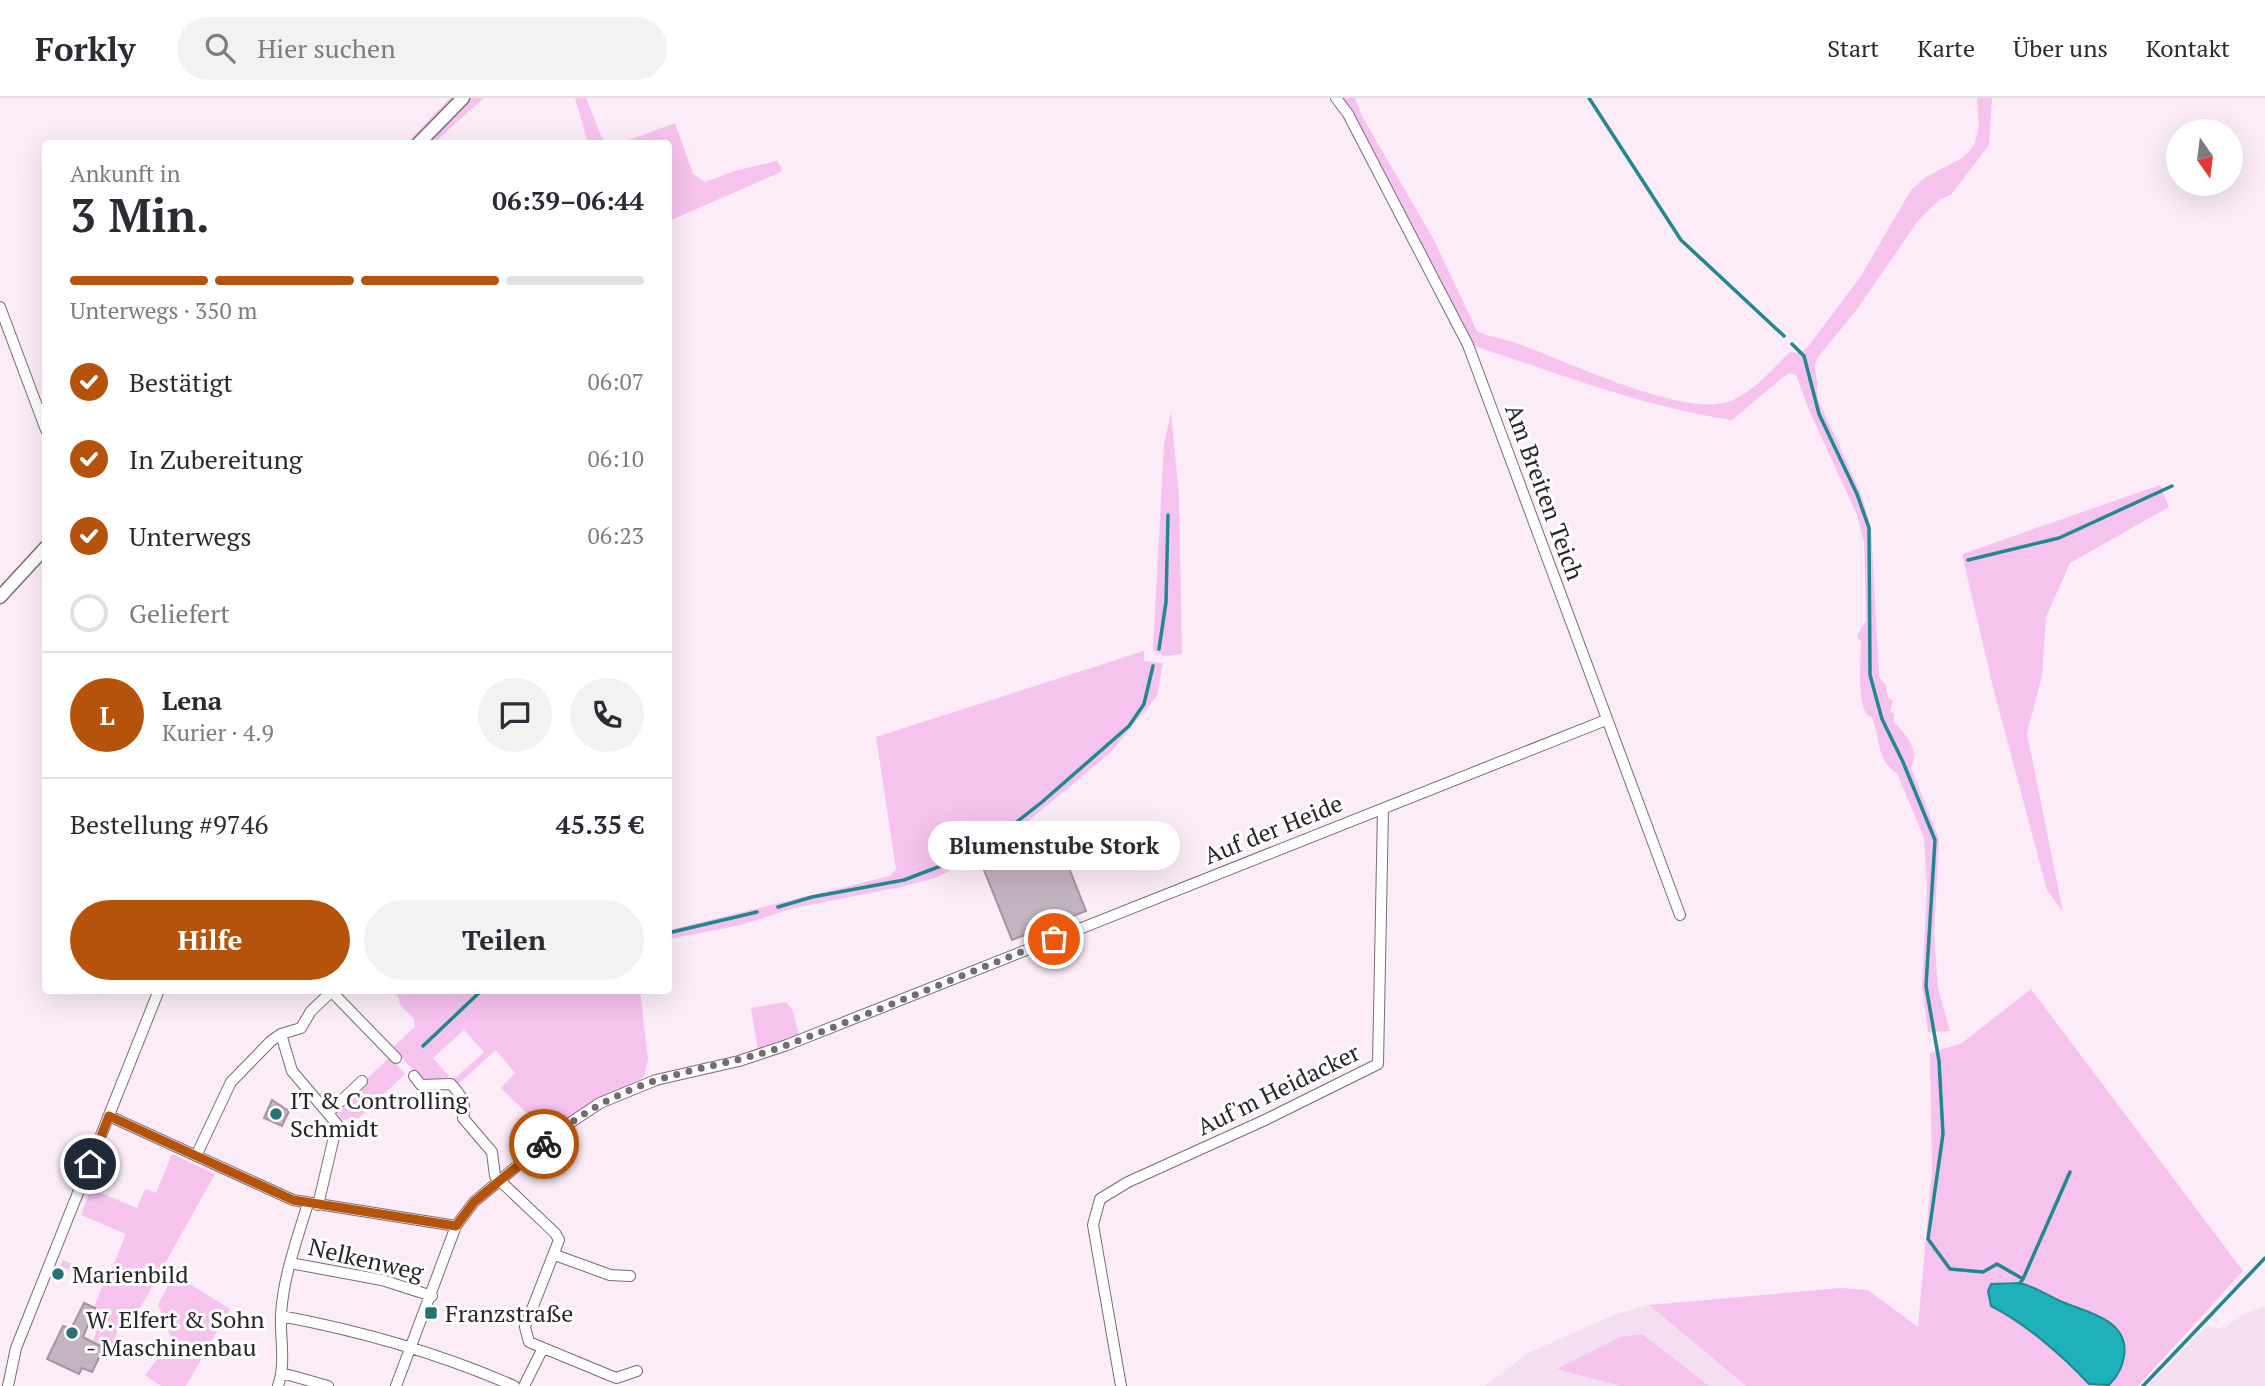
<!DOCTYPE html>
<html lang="de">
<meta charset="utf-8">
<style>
body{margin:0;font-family:"PT Serif",serif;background:#f2f2f3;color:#2b2b33;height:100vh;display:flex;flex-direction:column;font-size:26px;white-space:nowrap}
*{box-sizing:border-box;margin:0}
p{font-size:23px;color:#7c7c81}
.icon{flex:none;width:38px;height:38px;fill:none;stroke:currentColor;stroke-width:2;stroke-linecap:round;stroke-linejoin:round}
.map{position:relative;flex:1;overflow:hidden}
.sheet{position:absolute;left:42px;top:42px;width:630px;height:854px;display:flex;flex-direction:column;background:#fff;border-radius:7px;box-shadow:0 7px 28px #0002}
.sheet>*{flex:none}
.needle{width:46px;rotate:166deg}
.fabs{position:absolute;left:2166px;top:21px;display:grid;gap:14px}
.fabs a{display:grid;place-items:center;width:77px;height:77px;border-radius:50%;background:#fff;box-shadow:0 7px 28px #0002;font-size:35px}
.pin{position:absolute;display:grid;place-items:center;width:60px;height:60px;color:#fff;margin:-30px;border:4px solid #fff;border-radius:50%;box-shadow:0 2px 7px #0007}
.courier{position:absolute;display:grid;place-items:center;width:70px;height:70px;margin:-35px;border:5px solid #b45309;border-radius:50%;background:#fff;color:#222;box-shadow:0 2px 9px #0007}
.bubble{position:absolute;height:49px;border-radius:24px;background:#fff;box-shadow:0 7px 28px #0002;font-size:23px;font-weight:700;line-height:49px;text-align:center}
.headline em{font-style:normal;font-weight:700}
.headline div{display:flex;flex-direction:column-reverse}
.headline{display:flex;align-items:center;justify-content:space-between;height:119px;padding:0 28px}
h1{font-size:46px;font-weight:700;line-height:52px}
.bar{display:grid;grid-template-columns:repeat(4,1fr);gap:10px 7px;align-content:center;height:84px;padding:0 28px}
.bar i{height:9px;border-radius:5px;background:#e1e1e2}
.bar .on{background:#b45309}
.bar p{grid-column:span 4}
.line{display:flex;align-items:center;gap:18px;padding:0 28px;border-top:2px solid #e1e1e2}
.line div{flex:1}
.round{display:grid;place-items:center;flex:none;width:74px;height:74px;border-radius:37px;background:#f2f2f3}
ol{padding:0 28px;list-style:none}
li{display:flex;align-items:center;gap:21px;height:77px}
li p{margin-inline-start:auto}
li .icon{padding:7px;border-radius:50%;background:#b45309;color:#fff;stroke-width:4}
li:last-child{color:#7c7c81}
li i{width:38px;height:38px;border:4px solid #e1e1e2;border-radius:50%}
.action{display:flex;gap:14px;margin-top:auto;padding:14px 28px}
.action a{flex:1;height:80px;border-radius:42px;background:#b45309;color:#fff;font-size:28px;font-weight:700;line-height:80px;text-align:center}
.action a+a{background:#f2f2f3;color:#2b2b33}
header{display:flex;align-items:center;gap:42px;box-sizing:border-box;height:98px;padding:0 35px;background:#fff;border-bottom:2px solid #e1e1e2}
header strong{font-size:33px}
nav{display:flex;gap:38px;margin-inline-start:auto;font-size:24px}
.search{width:490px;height:63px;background:#f2f2f3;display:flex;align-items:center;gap:18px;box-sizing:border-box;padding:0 24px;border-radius:38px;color:#7c7c81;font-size:26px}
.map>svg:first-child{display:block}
.built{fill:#f4dff1}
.green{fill:#f6c3ef}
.water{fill:#1eb1ba;stroke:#22878f;stroke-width:2}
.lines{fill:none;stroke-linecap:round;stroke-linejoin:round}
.stream{stroke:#22878f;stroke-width:3.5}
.building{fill:#c2b4c0;stroke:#a295a0;stroke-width:2}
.minor-casing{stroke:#796c77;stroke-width:12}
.tertiary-casing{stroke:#796c77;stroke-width:15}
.minor{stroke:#fff;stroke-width:10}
.tertiary{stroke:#fff;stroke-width:12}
.done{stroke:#736b72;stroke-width:7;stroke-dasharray:0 12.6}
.route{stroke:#b45309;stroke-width:9}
.poi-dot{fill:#277176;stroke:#fff;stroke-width:2.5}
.labels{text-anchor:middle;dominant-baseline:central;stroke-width:6;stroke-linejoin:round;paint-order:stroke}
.street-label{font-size:24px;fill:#2a252a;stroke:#fff}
.poi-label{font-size:24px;fill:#2a252a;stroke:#fff;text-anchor:start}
</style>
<header>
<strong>Forkly</strong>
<div class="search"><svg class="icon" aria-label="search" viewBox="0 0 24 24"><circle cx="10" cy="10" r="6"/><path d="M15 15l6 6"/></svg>Hier suchen</div>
<nav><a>Start</a><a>Karte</a><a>Über uns</a><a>Kontakt</a></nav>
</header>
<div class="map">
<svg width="2265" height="1288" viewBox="0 0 2265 1288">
<rect width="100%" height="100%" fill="#fbecf8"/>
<path class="built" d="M1649,1207l97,81h-261l43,-33 88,-39z
M2265,1209v79h-118l59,-59 20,1 14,-13z"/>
<path class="green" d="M450,0h34l-50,45 -28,1z
M575,0h11l18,45h-16z
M1340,0h15l8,20 71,122 43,91c12,6 24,7 36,11 48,16 167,75 214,60 24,-7 45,-33 63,-50l9,1 8,-5 54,-72 50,-86 15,-13 36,-19 12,-12 5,-20 -2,-28h15l-3,47 -38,50 -12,5 -22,22 -59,86 -40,49 -3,8 3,34 43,95 10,33 8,150 7,8 2,13 5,2 -3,12 4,1v9c12,12 26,28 17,46l28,71 -5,96 4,53 12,43 -22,1 -6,-46 5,-99 -3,-49 -27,-65c-20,-11 -17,-34 -24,-53 -3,-7 -2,0 -7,-7 -9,-14 -5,-54 -5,-71l-4,-6 9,-16 -2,-78 -7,-27 -48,-105 -13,-35 -6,-2 -7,4 -51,43c-89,-13 -175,-47 -261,-75z
M675,25l18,51 12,8 30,-11 42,-10 5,7 -1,4 -112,49 -1,-77 -47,-1z
M1171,314l8,85 3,157 -16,2 -11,-4 -2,-3 11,-205z
M2160,387l9,22 -99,56 -24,54 -4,59 -15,57 36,179 -16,-22 -54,-203 -31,-133z
M1144,553v10l19,2 -6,33 -47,57 -117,97 -58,28 -34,9 -107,21 -53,17 -72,14v-9l221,-54 6,-7 -20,-132z
M2031,891l212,282 -105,115h-392l-97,-81 192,-17 27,2 50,37 14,-157 -2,-117 32,-10z
M640,892l8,69 -4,18 -68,35 -43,35 -7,-7 9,-10v-8l-34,-34 14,-15 -19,-23 -39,35 -5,-4 32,-29 -20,-22 -31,28 16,18 -5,5 -21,-1 -31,-32 23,-21 -1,-8 -13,-13 -6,-15z
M786,904l6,7 8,28 -42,14 -7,-43z
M390,959l15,17 -46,44 -16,2 -9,-10z
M172,1056l43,20 -76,136h-14l-15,41 -17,-10 10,-29 -9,-5 9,-22 -43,-19 3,-6 37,16 10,-3 16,-39 -45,-19 10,-26 46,19 8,-19 11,4z
M179,1168l7,5 -1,10 45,28 -44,77h-25l-16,-11 27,-35 -14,-36z
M1642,1236l67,52h-88l-64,-17 64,-32z"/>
<path class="water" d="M2020,1185c17,4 29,14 45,20 25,10 65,18 59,54 -2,11 -7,20 -15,28l-20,-1c-26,-28 -64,-61 -98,-78l-3,-15 3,-7z"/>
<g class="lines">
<path class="stream" d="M1589,0l92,142 103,96
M1792,246l12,12 15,58 38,80 12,34 1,147 12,44 21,43 32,78 -9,146 13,75 4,73 -15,105 22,30 33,3 14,-8 26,15 -3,4
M1968,462l91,-22 113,-52
M1159,551l7,-47 2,-87
M778,809l34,-10 92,-17 76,-29 62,-49 87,-76 15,-22 9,-38
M668,835l89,-21
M423,948l59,-56
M2023,1181l47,-107
M2143,1288l122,-128"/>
</g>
<path class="building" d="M1054,732l32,81 -74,29 -30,-75 19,-7 -3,-6z
M272,1002l17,11 -7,15 -18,-8z
M84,1205l11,5 -12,29 21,11 -12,24 -10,-4 -3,6 -32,-15 16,-33 8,3z"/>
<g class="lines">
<defs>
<path id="minor" d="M1336,0l12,16 120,231 212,570
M0,209l46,123
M330,892l66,68
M414,978l7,9 30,-1c10,11 16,19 12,34l29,34 3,24 60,57 4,7 -34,87 4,15 87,36 21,-7
M329,1014l33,-31
M109,1018l184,84 163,26
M196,1058l35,-74 40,-41 10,-7
M318,1107l19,-81 -45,-53 -11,-37 20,-6 10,-17 20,-19
M555,1157l55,20 20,1
M290,1165l92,17 50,16
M281,1218c80,15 158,37 233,70
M282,1275l46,13
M8,1288l8,-38 143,-358
M278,1288c8,-23 2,-47 3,-71 2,-38 16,-75 27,-112
M396,1288l60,-160 18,-24 87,-73 39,-26 56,-23 83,-19 48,-16 819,-325
M524,1288l19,-38
M1121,1288l-28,-161 7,-26 28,-17 137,-62 113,-56 5,-255"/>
<path id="tertiary" d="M418,46l45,-46
M0,499l46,-50"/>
</defs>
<use href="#minor" class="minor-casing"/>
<use href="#tertiary" class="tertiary-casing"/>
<use href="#minor" class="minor"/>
<use href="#tertiary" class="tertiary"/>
</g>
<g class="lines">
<path class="done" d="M544,1046c33,-29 69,-49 110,-63 44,-14 90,-20 133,-36 90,-34 178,-71 267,-106"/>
<path class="route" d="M90,1066l19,-48 184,84 163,26 18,-24 70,-58"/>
</g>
<g class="poi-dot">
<circle cx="276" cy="1016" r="7"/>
<circle cx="58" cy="1176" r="7"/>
<rect x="424" y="1208" width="14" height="14" rx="3.5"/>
<circle cx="72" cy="1235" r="7"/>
</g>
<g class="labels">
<g class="street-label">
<text transform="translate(1545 394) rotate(70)">Am Breiten Teich</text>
<text transform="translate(1273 731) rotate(-22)">Auf der Heide</text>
<text transform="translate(1278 991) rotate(-26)">Auf'm Heidacker</text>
<text transform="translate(366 1161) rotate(13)">Nelkenweg</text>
</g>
<g class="poi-label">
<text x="290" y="1002">IT &amp; Controlling<tspan x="290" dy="28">Schmidt</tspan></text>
<text x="72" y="1176">Marienbild</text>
<text x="445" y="1215">Franzstraße</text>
<text x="86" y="1221">W. Elfert &amp; Sohn<tspan x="86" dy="28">- Maschinenbau</tspan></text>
</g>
</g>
</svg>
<div class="fabs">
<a><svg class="needle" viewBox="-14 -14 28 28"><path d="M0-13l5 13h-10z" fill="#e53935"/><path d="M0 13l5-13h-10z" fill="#7c7c81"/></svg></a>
</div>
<div class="pin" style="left:1054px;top:841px;background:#ea580c"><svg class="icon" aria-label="bag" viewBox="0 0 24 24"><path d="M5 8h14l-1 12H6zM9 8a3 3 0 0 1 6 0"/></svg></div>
<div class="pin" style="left:90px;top:1066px;background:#1f2937"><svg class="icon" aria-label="home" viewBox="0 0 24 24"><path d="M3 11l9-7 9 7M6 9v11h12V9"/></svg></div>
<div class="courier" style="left:544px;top:1046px"><svg class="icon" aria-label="bike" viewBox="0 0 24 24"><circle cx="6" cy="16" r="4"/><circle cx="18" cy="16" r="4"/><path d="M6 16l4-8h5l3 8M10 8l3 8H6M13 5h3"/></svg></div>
<div class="bubble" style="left:928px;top:723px;width:252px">Blumenstube Stork</div>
<section class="sheet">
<div class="headline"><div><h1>3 Min.</h1><p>Ankunft in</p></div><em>06:39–06:44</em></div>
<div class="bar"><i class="on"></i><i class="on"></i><i class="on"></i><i></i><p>Unterwegs · 350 m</p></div>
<ol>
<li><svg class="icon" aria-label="check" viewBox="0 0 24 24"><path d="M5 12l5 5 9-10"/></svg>Bestätigt<p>06:07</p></li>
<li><svg class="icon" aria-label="check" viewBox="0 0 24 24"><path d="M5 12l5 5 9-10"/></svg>In Zubereitung<p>06:10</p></li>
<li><svg class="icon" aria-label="check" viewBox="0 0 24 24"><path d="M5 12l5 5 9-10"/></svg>Unterwegs<p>06:23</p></li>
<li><i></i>Geliefert</li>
</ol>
<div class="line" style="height:126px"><b class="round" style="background:#b45309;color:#fff">L</b><div><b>Lena</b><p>Kurier · 4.9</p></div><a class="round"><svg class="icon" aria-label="chat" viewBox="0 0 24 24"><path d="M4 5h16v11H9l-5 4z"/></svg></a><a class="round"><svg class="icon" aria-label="phone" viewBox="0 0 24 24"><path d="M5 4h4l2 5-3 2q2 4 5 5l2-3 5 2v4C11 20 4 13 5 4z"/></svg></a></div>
<div class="line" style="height:91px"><div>Bestellung #9746</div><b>45.35 €</b></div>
<div class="action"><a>Hilfe</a><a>Teilen</a></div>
</section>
</div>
